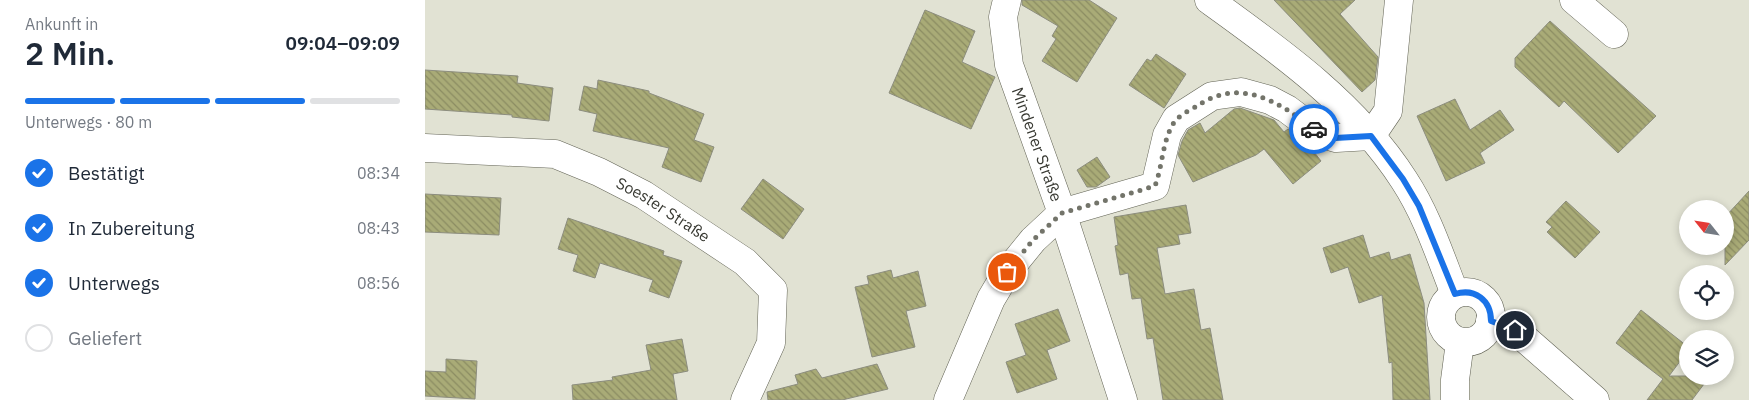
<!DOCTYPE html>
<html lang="de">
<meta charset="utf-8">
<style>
body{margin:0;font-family:"IBM Plex Sans",sans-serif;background:#f2f2f3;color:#1f2937;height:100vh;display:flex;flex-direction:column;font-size:19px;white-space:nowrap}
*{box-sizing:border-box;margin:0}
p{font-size:16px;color:#747a83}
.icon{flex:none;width:28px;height:28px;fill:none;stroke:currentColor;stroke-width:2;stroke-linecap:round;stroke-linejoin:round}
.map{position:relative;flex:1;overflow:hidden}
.sheet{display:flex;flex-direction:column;background:#fff;width:425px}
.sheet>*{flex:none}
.needle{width:32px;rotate:300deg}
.fabs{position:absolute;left:1254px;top:200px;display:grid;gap:10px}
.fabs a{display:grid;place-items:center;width:55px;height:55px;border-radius:50%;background:#fff;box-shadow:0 2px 8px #0003;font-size:25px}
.pin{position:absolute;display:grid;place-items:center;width:42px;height:42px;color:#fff;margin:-21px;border:2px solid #fff;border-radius:50%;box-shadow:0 1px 5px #0007}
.courier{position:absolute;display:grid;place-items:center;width:50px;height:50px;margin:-25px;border:4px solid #1a73e8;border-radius:50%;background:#fff;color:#222;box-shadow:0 1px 6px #0007}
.overview em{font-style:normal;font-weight:600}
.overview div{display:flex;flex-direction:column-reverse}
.overview{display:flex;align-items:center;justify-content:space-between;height:85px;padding:0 25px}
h1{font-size:32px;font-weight:600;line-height:38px}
.bar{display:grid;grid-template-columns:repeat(4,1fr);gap:8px 5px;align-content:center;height:60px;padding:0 25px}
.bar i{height:6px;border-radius:4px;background:#e0e1e3}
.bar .selected{background:#1a73e8}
.bar p{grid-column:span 4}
ol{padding:0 25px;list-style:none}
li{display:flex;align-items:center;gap:15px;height:55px}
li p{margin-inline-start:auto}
li .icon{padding:5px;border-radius:50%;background:#1a73e8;color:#fff;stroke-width:4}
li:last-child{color:#747a83}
li i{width:28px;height:28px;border:2px solid #e0e1e3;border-radius:50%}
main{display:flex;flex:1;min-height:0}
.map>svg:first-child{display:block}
.building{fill:url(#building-back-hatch);stroke:#8c8d7e}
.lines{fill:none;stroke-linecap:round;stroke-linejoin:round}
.minor-casing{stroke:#626355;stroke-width:29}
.minor{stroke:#fff;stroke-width:28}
.done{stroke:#73746a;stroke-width:5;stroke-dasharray:0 9}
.route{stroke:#1a73e8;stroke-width:6}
.labels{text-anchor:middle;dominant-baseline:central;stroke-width:4;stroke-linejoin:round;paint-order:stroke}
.street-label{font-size:16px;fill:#383932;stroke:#fff}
</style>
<main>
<section class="sheet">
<div class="overview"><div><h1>2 Min.</h1><p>Ankunft in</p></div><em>09:04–09:09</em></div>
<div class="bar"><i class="selected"></i><i class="selected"></i><i class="selected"></i><i></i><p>Unterwegs · 80 m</p></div>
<ol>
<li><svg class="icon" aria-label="check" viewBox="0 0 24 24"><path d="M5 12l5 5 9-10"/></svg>Bestätigt<p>08:34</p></li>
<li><svg class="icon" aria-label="check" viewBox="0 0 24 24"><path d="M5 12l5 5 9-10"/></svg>In Zubereitung<p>08:43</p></li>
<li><svg class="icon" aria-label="check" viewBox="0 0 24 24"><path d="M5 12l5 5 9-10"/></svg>Unterwegs<p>08:56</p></li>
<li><i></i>Geliefert</li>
</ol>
</section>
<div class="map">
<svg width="1324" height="400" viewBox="0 0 1324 400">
<defs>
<pattern id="building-back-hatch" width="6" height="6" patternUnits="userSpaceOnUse" patternTransform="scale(1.25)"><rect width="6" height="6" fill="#a9ab77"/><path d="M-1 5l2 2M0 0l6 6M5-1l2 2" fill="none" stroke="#8b8c62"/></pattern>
</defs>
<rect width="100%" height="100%" fill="#e1e2d3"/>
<path class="building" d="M597,0h67l28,18 -40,64 -35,-21 14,-22 -4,-3 6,-10 -36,-21z
M849,0h81l-15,14 38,43 -3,23 -13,12z
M500,10l50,21 -13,31 33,15 -24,52 -82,-36z
M1125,21l106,95 -38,37 -54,-52 -5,6 -44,-40v-9z
M731,54l30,20 -22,34 -35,-23 18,-26 4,2z
M0,70l93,6 -1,7 36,5 -4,33 -37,-4v-2l-87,-6z
M173,80l51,11v2l55,21 -10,26 20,7 -13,35 -39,-15 7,-19 -76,-17 4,-17 -18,-4 5,-24 13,3z
M1030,99l15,31 30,-20 14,20 -34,23 5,10 -39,18 -29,-65z
M815,108l34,12 10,12 4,-3 19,14 14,18 -28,23 -29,-35 -8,6 -63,27 -15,-27 4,-14 6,-11 12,-7 5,10 29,-24z
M672,157l13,20 -14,10h-9l-10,-17z
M338,179l41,30 -21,30 -42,-30z
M1324,191v49l-24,25v-48z
M0,194l76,4 -2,37 -74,-3z
M1141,201l34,31 -25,26 -28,-26 5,-5 -6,-5z
M761,205l5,28 -13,2 2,9 -23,4 8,46 29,-5 7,41 9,-2 13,72h-60l-10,-62 -6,1 -6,-41 -9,1 -4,-26 -8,2 -5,-29 3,-1 -4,-28z
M143,218l96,33 -1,4 19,6 -13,37 -20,-7 4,-11 -53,-17 -5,15 -22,-7 5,-16 -20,-6z
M938,235l7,23 19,-6 2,8 19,-6 14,49 6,97h-37l-1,-38 -3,1 -7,-68 -23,8 -11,-36 -17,6 -8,-25z
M466,270l2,8 25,-7 8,35 -20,5 9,36 -43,10 -17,-70 14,-3 -2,-8z
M633,309l12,32 -23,9 10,29 -40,14 -11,-31 20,-7 -11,-31z
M1216,310l46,36v6l-18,24h41l-18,24h-45l16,-21 -47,-36z
M257,339l6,32 -15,3 4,26h-104l-1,-15 41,-5 -1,-3 39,-7 -5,-25z
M21,359l31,2 -2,38 -50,-3v-25l21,1z
M452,364l11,25 -46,11h-74l-1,-8 31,-8 -3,-9 21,-6 6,9z"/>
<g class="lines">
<defs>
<g id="minor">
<path id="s1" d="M582,0l-4,17 6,48 53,148 61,187"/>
<path d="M784,0c71,51 147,105 195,180 23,35 36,76 51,114"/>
<path d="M1149,0l40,34"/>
<path id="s2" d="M0,148l130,6 44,18 45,23 101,67 28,28 -2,53 -26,57"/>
<circle cx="1041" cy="317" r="25"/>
<path d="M1065,321l25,9 80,70"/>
<path d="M523,400l43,-101 16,-27 26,-32 29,-27 93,-27 12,-51 9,-16 36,-23 29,-4 29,8 17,9 32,24 17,5 35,-2 17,-25 11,-111"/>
<path d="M1030,400v-20l5,-38"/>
</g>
</defs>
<use href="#minor" class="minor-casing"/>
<use href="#minor" class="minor"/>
</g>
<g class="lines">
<path class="done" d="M582,272l26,-32 29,-27 93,-27c8,-21 7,-46 20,-65 5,-6 15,-11 22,-15 43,-29 81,-5 117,23"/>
<path class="route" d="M889,129l21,9 36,-2 32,43 16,27 36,88c20,-6 36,6 36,27l24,9"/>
</g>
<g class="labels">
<g class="street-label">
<text stroke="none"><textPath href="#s1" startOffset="150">Mindener Straße</textPath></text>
<text stroke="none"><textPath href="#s2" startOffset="252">Soester Straße</textPath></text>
</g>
</g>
</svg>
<div class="fabs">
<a><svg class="needle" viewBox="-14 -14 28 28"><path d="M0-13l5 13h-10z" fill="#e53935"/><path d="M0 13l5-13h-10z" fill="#747a83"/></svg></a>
<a><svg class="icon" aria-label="locate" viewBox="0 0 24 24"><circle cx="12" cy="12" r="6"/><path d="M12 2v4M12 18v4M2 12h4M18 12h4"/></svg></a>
<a><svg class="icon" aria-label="layers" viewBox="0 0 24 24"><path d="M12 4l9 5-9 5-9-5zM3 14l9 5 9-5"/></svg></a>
</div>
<div class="pin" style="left:582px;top:272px;background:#ea580c"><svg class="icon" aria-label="bag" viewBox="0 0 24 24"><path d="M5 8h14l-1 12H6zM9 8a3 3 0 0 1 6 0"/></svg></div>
<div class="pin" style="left:1090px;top:330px;background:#1f2937"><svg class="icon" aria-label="home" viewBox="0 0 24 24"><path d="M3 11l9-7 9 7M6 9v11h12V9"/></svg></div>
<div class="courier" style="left:889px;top:129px"><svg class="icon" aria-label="car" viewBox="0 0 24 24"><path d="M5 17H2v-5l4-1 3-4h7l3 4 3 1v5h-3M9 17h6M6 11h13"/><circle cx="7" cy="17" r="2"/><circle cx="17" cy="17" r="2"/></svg></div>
</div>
</main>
